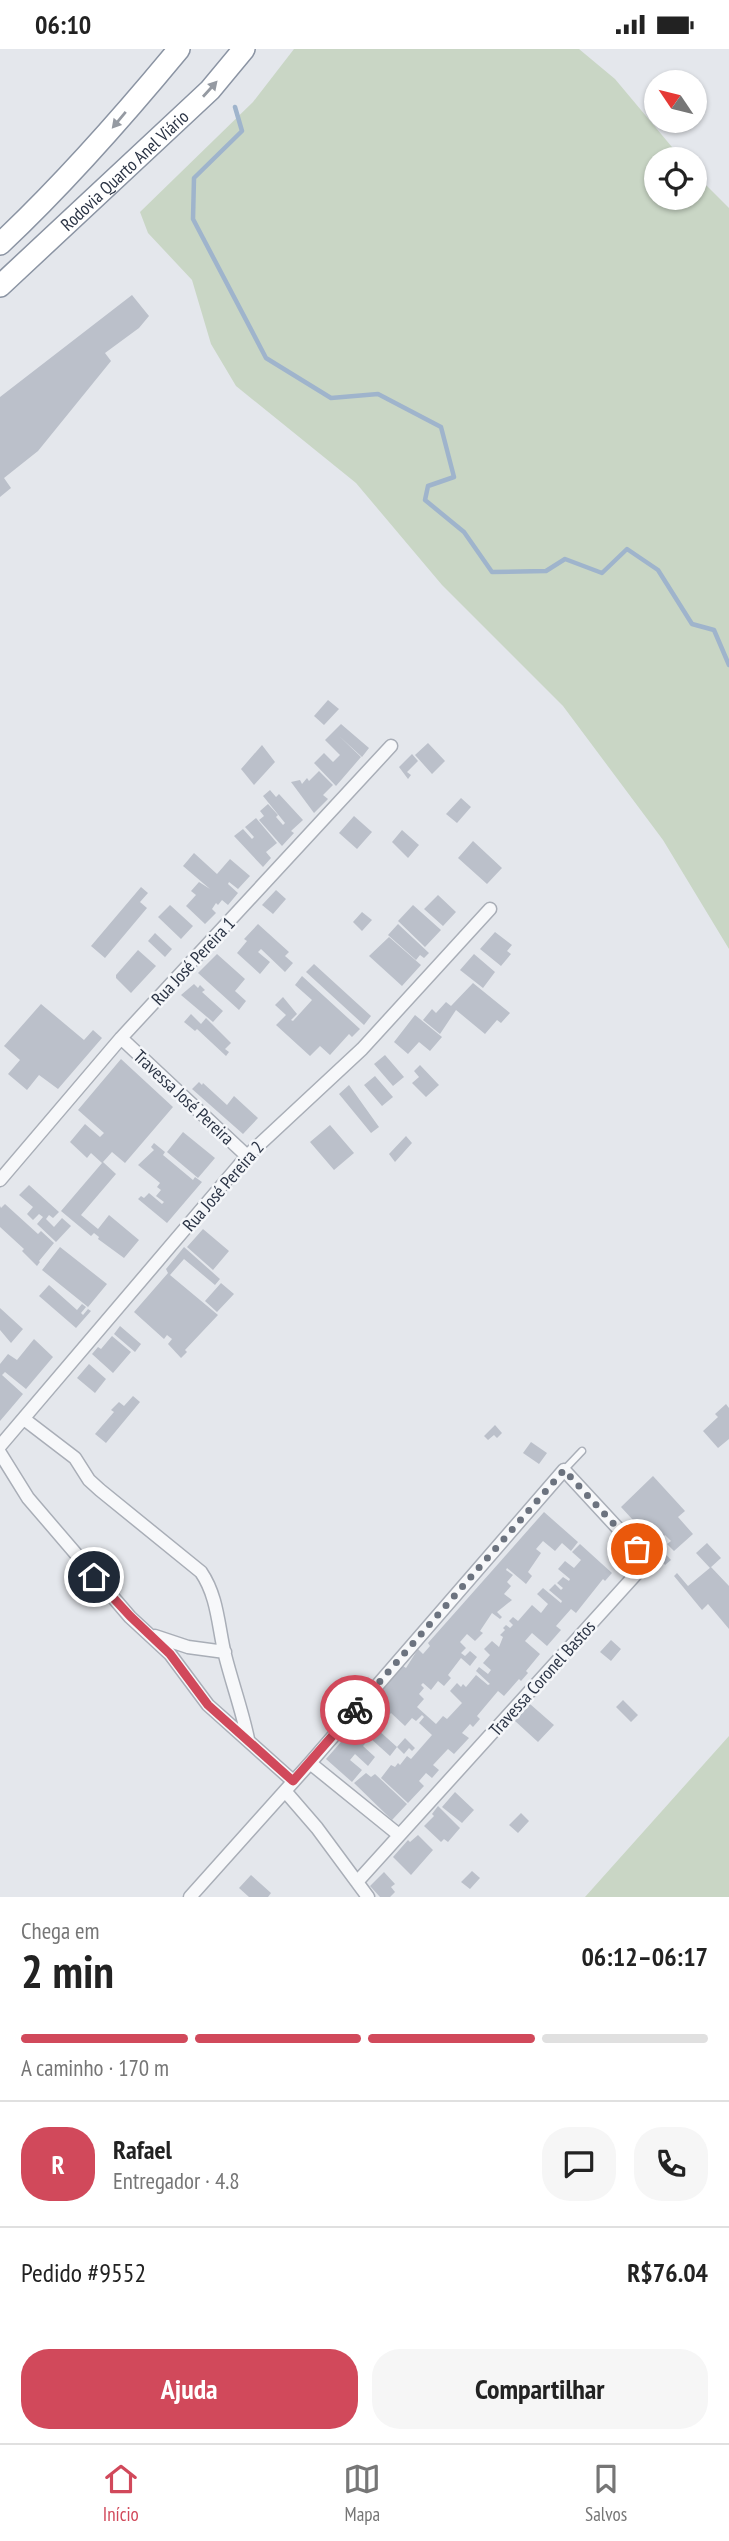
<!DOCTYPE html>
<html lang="pt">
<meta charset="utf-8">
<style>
body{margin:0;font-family:"PT Sans Narrow",sans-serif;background:#f6f6f6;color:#222;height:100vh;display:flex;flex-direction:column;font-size:26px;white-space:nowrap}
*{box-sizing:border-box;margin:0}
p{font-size:23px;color:#767676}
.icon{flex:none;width:38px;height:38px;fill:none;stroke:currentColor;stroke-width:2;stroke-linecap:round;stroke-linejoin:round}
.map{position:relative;height:1848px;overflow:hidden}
.details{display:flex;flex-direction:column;background:#fff;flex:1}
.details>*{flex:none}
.needle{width:46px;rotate:305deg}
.fabs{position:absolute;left:644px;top:21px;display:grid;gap:14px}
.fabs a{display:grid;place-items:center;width:63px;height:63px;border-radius:50%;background:#fff;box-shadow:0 2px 5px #0004;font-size:35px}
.pin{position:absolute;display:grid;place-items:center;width:60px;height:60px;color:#fff;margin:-30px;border:4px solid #fff;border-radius:50%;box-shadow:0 2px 7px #0007}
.courier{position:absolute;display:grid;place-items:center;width:70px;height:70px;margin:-35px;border:5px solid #d1495b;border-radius:50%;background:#fff;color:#222;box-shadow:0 2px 9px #0007}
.summary em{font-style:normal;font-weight:600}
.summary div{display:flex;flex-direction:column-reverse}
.summary{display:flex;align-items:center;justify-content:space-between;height:119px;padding:0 21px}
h1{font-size:46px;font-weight:600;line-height:52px}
.bar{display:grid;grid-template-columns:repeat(4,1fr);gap:10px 7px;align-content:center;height:84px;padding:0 21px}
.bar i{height:9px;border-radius:5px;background:#e0e0e0}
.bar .active{background:#d1495b}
.bar p{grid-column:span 4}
.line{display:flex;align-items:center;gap:18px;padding:0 21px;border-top:2px solid #e0e0e0}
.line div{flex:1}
.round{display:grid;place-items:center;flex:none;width:74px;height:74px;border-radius:28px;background:#f6f6f6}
.primary-button{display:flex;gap:14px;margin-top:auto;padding:14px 21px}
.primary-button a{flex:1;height:80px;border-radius:28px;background:#d1495b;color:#fff;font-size:28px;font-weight:600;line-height:80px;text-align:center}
.primary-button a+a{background:#f6f6f6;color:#222}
.status{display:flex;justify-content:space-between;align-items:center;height:49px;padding:0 35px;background:#fff;direction:ltr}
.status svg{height:19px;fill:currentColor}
.tabs{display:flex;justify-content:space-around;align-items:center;height:98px;border-top:2px solid #e0e0e0;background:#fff;font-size:19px;color:#767676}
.tabs a{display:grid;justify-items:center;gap:4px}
.tabs .active{color:#d1495b}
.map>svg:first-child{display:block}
.green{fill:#c9d6c5}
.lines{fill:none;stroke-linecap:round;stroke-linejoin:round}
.stream{stroke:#9fb4cc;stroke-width:4.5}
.building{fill:#bbc0ca}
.service-casing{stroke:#a9aeb7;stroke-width:9}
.minor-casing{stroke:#a9aeb7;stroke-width:15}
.trunk-casing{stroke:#8b94a3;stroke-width:24}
.service{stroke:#f7f8fa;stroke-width:6}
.minor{stroke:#f7f8fa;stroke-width:12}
.trunk{stroke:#fff;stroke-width:21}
.oneway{fill:#959aa2}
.done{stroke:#6c737f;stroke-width:7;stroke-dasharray:0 12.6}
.route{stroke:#d1495b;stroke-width:9}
.labels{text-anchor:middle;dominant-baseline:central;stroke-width:5;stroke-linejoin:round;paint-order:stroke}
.street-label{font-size:18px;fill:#2b3445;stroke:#f4f6f9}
</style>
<div class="status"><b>06:10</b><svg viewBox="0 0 49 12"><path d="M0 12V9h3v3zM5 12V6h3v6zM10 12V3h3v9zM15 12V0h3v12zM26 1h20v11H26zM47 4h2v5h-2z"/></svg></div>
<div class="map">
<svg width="729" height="1848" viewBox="0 0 729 1848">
<rect width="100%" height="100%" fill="#e4e7ec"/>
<path class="green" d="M294,0h285l36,30 67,80h-26v39h39v-24l34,34v741l-66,-109 -100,-134 -121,-121 -86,-102 -120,-97 -25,-42 -19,-64 -44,-47 -8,-21 113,-110z
M729,1687v161h-144z"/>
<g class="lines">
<path class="stream" d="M235,58l7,24 -48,47 -1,41 73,139 65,40 47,-4 63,33 13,50 -26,9 -3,14 39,32 28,40 54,-1 19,-12 37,14 25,-24 31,21 34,54 22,6 15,35"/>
</g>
<path class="building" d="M132,246l17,21 -10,12 -34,25 6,8 -73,90 -34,27 7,10 -11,9v-100z
M328,651l11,9 -15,16 -10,-9z
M341,675l28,24 -7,9 -23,-21 22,21 -25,29 -22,-23 10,-10 9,9 7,-7 -15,-15z
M428,694l17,18 -13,13 -17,-19z
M262,696l13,17 -21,23 -13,-16z
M412,705l6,7 -11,11 4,3 -3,4 -9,-12z
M319,722l14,14 -10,10 5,4 -14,14 -23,-31 9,-2 2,4 5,-6 2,3z
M270,741l6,7 3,-3 24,26 -12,11 3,2 -12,13 -23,-26 5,-4 -4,-5 8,-7 10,11 -2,2 7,8 2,-2 -22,-27z
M461,749l10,9 -14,16 -11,-9z
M354,767l18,16 -15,17 -18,-16z
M256,769l21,25 -11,9 5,6 -8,9 -29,-31 9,-7 9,10 2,-2 -9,-10z
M402,781l17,15 -11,13 -16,-16z
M473,792l29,27 -15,16 -29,-26z
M194,804l23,21 13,-15 20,17 -12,13 -9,-7 -1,2 10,9 -10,12 -6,-5 -4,5 -2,-2 -4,6 4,4 -11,11 -19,-18 10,-11 -5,-4 8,-9 11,7 -27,-23z
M141,838l7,6 -8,9 7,6 -42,50 -14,-12z
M276,841l10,9 -13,15 -11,-9z
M438,846l18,17 -13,14 -19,-17z
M170,856l23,21 -12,13 -23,-22z
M413,856l28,25 -16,17 -27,-26z
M362,863l10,8 -10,11 -9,-9z
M258,875l31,28 -4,4 8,7 -8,9 -24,-23 -3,3 12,10 -10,12 -23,-21 10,-12 -3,-2z
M398,875l31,29 -5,5 -4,-3 -4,5 -28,-25z
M495,883l17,13 -5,6 4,3 -10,12 -21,-17z
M155,884l17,16 -7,8 -17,-16z
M389,888l32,28 -19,21 -33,-30z
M138,901l18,16 -25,27 -15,-15v-3z
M217,905l28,25 -10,12 11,10 -7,9 -41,-37z
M474,905l21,18 -12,16 -23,-18z
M314,915l57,52 -7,9 -58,-53z
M302,927l58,53 -8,8 -3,-3 -19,21 -10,-9 -10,10 -34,-31 10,-10 -11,-10 8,-8 14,17 -6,6 2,1 19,-21 -17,-15z
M473,934l37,30 -9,10 -4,-3 -12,14 -29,-24 -16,24 -17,-14 9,-11 4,4 10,-11 5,4z
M194,935l4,4 2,-3 5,5 -3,2 21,19 -10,11 -32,-27z
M41,955l43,36 9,-10 9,8 -44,51 -19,-14 -12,15 -19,-16 12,-14 -16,-14z
M191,965l10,10 5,-6 25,25 -6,6 4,3 -3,4 -29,-27 -2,2 -11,-9z
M415,966l27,22 -12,14 -11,-9 -11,12 -14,-12z
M385,1006l19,22 -11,9 -19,-22z
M121,1010l52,48 -48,56 -13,-11 -9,10 13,12 -35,41 17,14 11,-14 30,25 -15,18 -26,-19 1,-2 -5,-4 -3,3 -30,-25 41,-48 -11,-10 -4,5 -17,-16 15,-18 15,13 4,-4 -26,-23z
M420,1016l19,20 -13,12 -14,-14 7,-6 -5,-6z
M375,1027l18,21 -11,9 -18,-21z
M199,1033l3,3 1,-2 24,22 7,-9 24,22 -15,16 -51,-45z
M349,1036l30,42 -8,6 -32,-39z
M330,1076l24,28 -20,17 -24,-28z
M183,1083l32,26 -17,20 -31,-26z
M406,1087l6,7 -17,19 -6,-8z
M154,1094l11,9 -2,3 30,25 2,-3 7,5 -35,41 -29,-24 3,-3 3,2 5,-5 13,11 2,-2 -8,-6 5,-6 -4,-3 3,-4 -22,-18 16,-15 -3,-3z
M29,1136l30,27 -6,6 -4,-3 -3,4 8,8 8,-9 9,8 -15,16 -19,-18 6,-7 -4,-3 -6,6 -6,-6 6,-7 -14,-12z
M5,1155l33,30 3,-3 13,12 -15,18 1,1 -3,4 -15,-15 2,-2 -24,-22v-21l1,2z
M203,1180l26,22 -16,19 -26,-23z
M60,1198l47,37 -19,23 -46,-37z
M184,1198l36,32 -5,6 -31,-26 -14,16 48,40 -33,35 2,2 -6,6 -13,-14 4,-5 -5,-4 -3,4 -30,-27 34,-39 -2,-4z
M221,1234l13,11 -17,18 -12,-11z
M49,1236l28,25 5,-6 4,3 -5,6 2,2 5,-6 3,2 -15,17 -37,-32z
M0,1259l23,21 -12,14 -11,-13z
M120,1277l21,18 -6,8 -21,-18z
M112,1287l19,16 -18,21 -21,-19 6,-7 3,2z
M34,1290l19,18 -27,32 -21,-17 -3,3 21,19 -23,27v-57l8,-10 9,6z
M89,1315l17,15 -11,14 -18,-15z
M133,1347l7,6 -34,41 -11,-9 19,-22 -3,-2 8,-8 5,4z
M726,1355l3,4v31l-11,9 -15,-17 15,-14 -3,-3z
M495,1376l7,8 -5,5 -3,-3 -6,5 -4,-4z
M531,1393l16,11 -8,11 -16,-11z
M653,1427l32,35 -7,6 15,17 -19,17 -7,-7 4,-3 -6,-6 -7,7 -5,-5 -1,2 19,21 -6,5 -26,-30 5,-3 -23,-25z
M544,1463l34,30 -7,9 -9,-8 -7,8 -12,-10 -7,8 5,4 -13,19 4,4 -6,8 -19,-16 -1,2 7,5 -6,7 4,4 -7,8 8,6 -15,12 5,5 -2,2 -8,-6 -12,18 3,2 -8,8 -8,-7 -7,8 6,6 -5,5 4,3 5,-5 7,6 -7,9 -9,-8 -13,17 3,3 -7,8 -6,-5 -7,9 -8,-7 -2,2 3,3 -5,6 5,5 -7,8 19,17 7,-8 4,3 15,-16 -12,-12 7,-8 4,4 2,-3 3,3 10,-12 12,10 2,-1 -14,-13 3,-4 9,7 3,-4 -8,-7 7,-8 -6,-6 8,-8 7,6 4,-10 -3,-2 5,-5 -2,-2 3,-3 4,3 3,-3 -4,-4 4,-4 5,4 14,-16 9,8 7,-9 -11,-10 6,-6 18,15 1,-2 -13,-11 6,-6 6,6 2,-2 -6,-5 6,-6 6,4 1,-2 -12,-10 7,-8 9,7 7,-8 -9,-8 8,-8 32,29 -7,8 -2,-2 -27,34 -5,-4 -15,17 5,4 -14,16 -15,-13 -7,8 15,13 -14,17 2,2 -7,8 -2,-2 -15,17 -6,-5 -21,25 3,3 -7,8 -3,-3 -8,9 7,5 -15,16 -6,-5 -15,16 6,5 -7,8 -6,-5 -7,8 5,5 -16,17 -27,-25 10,-13 4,2 3,-4 2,2 7,-9 4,3 21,-24 -13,-12 5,-6 -2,-2 -6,6 -4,-3 -7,8 -14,-13 -7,8 -7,-5 -1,1 6,6 -5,6 20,18 8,-9 10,10 -3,3 -3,-3 -5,6 -7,-7 -7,9 -20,-18 -7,8 12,11 -7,9 -13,-12 -5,6 12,10 -10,12 -26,-23 58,-66 -3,-3 22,-24 3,2 12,-19 5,5 7,-8 -2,-3z
M707,1494l14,15 -11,10 -14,-15z
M711,1518l18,19v43l-21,-25 -6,6 -28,-34 3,-3 11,13z
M611,1591l10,9 -10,12 -11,-9z
M623,1651l15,15 -7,7 -15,-15z
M530,1655l24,21 -16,17 -23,-21z
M366,1724l5,4 4,-3 32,30 -15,16 -38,-37z
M455,1743l19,18 -12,13 -20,-16z
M438,1757l22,22 -12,14 -4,-3 -3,3 -17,-16 10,-10 -2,-2z
M521,1764l8,8 -11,12 -9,-8z
M418,1786l15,15 -22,25 -18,-18 15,-17 2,2z
M472,1822l8,7 -10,11 -9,-7z
M384,1823l11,12 -4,3 4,5 -5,5h-10l-10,-11z
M251,1826l20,18 -3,4h-19l-10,-9z"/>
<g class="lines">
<defs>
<path id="service" d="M564,1421l18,-19"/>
<path id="minor" d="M121,989l126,118
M0,1131l121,-142 270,-292
M24,1370l51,39 14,22 11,10 101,82c17,25 17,54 24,83 7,28 17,55 23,84
M0,1397l247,-290 115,-107 128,-140
M0,1404l28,45 102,119 40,37 38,51 85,76
M155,1587l33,11 37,5
M310,1714l89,72
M285,1742l32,37 51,69
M190,1848l120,-134 254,-293 73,79 5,8 -5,16 -280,309"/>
<g id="trunk">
<path d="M0,195c65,-61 122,-126 179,-195"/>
<path id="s1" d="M0,237l210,-196 34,-41"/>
</g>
</defs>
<use href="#service" class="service-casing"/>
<use href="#minor" class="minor-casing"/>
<use href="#trunk" class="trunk-casing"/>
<use href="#service" class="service"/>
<use href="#minor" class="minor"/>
<use href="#trunk" class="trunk"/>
</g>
<defs><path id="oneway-solid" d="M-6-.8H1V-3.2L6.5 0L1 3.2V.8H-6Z" transform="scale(1.75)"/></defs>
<g class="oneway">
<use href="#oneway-solid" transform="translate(210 40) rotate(-48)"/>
<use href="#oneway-solid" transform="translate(119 71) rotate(130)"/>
</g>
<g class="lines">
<path class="done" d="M355,1661l209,-240 73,79"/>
<path class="route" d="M94,1528l36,39 40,38 38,51 85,76 62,-71"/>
</g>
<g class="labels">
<g class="street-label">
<text stroke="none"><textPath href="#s1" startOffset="170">Rodovia Quarto Anel Viário</textPath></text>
<text transform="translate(193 912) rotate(-47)">Rua José Pereira 1</text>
<text transform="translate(184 1048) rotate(43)">Travessa José Pereira</text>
<text transform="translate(223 1137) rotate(-49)">Rua José Pereira 2</text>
<text transform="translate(542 1629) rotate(-48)">Travessa Coronel Bastos</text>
</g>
</g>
</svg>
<div class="fabs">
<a><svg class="needle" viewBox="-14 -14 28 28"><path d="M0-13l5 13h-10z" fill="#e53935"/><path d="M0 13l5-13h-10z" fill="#767676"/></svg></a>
<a><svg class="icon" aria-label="locate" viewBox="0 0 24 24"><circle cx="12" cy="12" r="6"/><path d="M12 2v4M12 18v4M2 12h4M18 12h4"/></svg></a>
</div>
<div class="pin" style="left:637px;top:1500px;background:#ea580c"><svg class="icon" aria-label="bag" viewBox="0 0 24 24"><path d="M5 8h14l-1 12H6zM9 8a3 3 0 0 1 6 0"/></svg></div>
<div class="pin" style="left:94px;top:1528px;background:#1f2937"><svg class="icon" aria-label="home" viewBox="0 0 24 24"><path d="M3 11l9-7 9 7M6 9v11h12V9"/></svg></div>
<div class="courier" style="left:355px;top:1661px"><svg class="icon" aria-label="bike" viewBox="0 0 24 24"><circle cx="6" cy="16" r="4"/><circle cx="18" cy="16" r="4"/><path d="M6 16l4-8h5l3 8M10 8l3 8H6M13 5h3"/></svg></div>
</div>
<section class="details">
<div class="summary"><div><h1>2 min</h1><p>Chega em</p></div><em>06:12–06:17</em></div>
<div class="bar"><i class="active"></i><i class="active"></i><i class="active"></i><i></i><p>A caminho · 170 m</p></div>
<div class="line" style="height:126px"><b class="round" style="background:#d1495b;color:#fff">R</b><div><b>Rafael</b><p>Entregador · 4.8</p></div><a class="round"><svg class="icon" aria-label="chat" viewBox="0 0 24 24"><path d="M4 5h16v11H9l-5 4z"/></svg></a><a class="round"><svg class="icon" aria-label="phone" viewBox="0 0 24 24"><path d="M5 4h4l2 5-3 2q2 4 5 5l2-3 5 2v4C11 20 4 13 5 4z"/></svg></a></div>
<div class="line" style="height:91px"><div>Pedido #9552</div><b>R$76.04</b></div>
<div class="primary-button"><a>Ajuda</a><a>Compartilhar</a></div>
</section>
<nav class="tabs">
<a class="active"><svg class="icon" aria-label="home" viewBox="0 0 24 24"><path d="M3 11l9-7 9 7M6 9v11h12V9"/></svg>Início</a>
<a><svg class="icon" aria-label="map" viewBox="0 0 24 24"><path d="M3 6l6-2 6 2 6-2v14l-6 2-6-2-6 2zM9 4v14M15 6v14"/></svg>Mapa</a>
<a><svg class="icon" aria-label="saved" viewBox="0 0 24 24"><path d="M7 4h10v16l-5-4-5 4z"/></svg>Salvos</a>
</nav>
